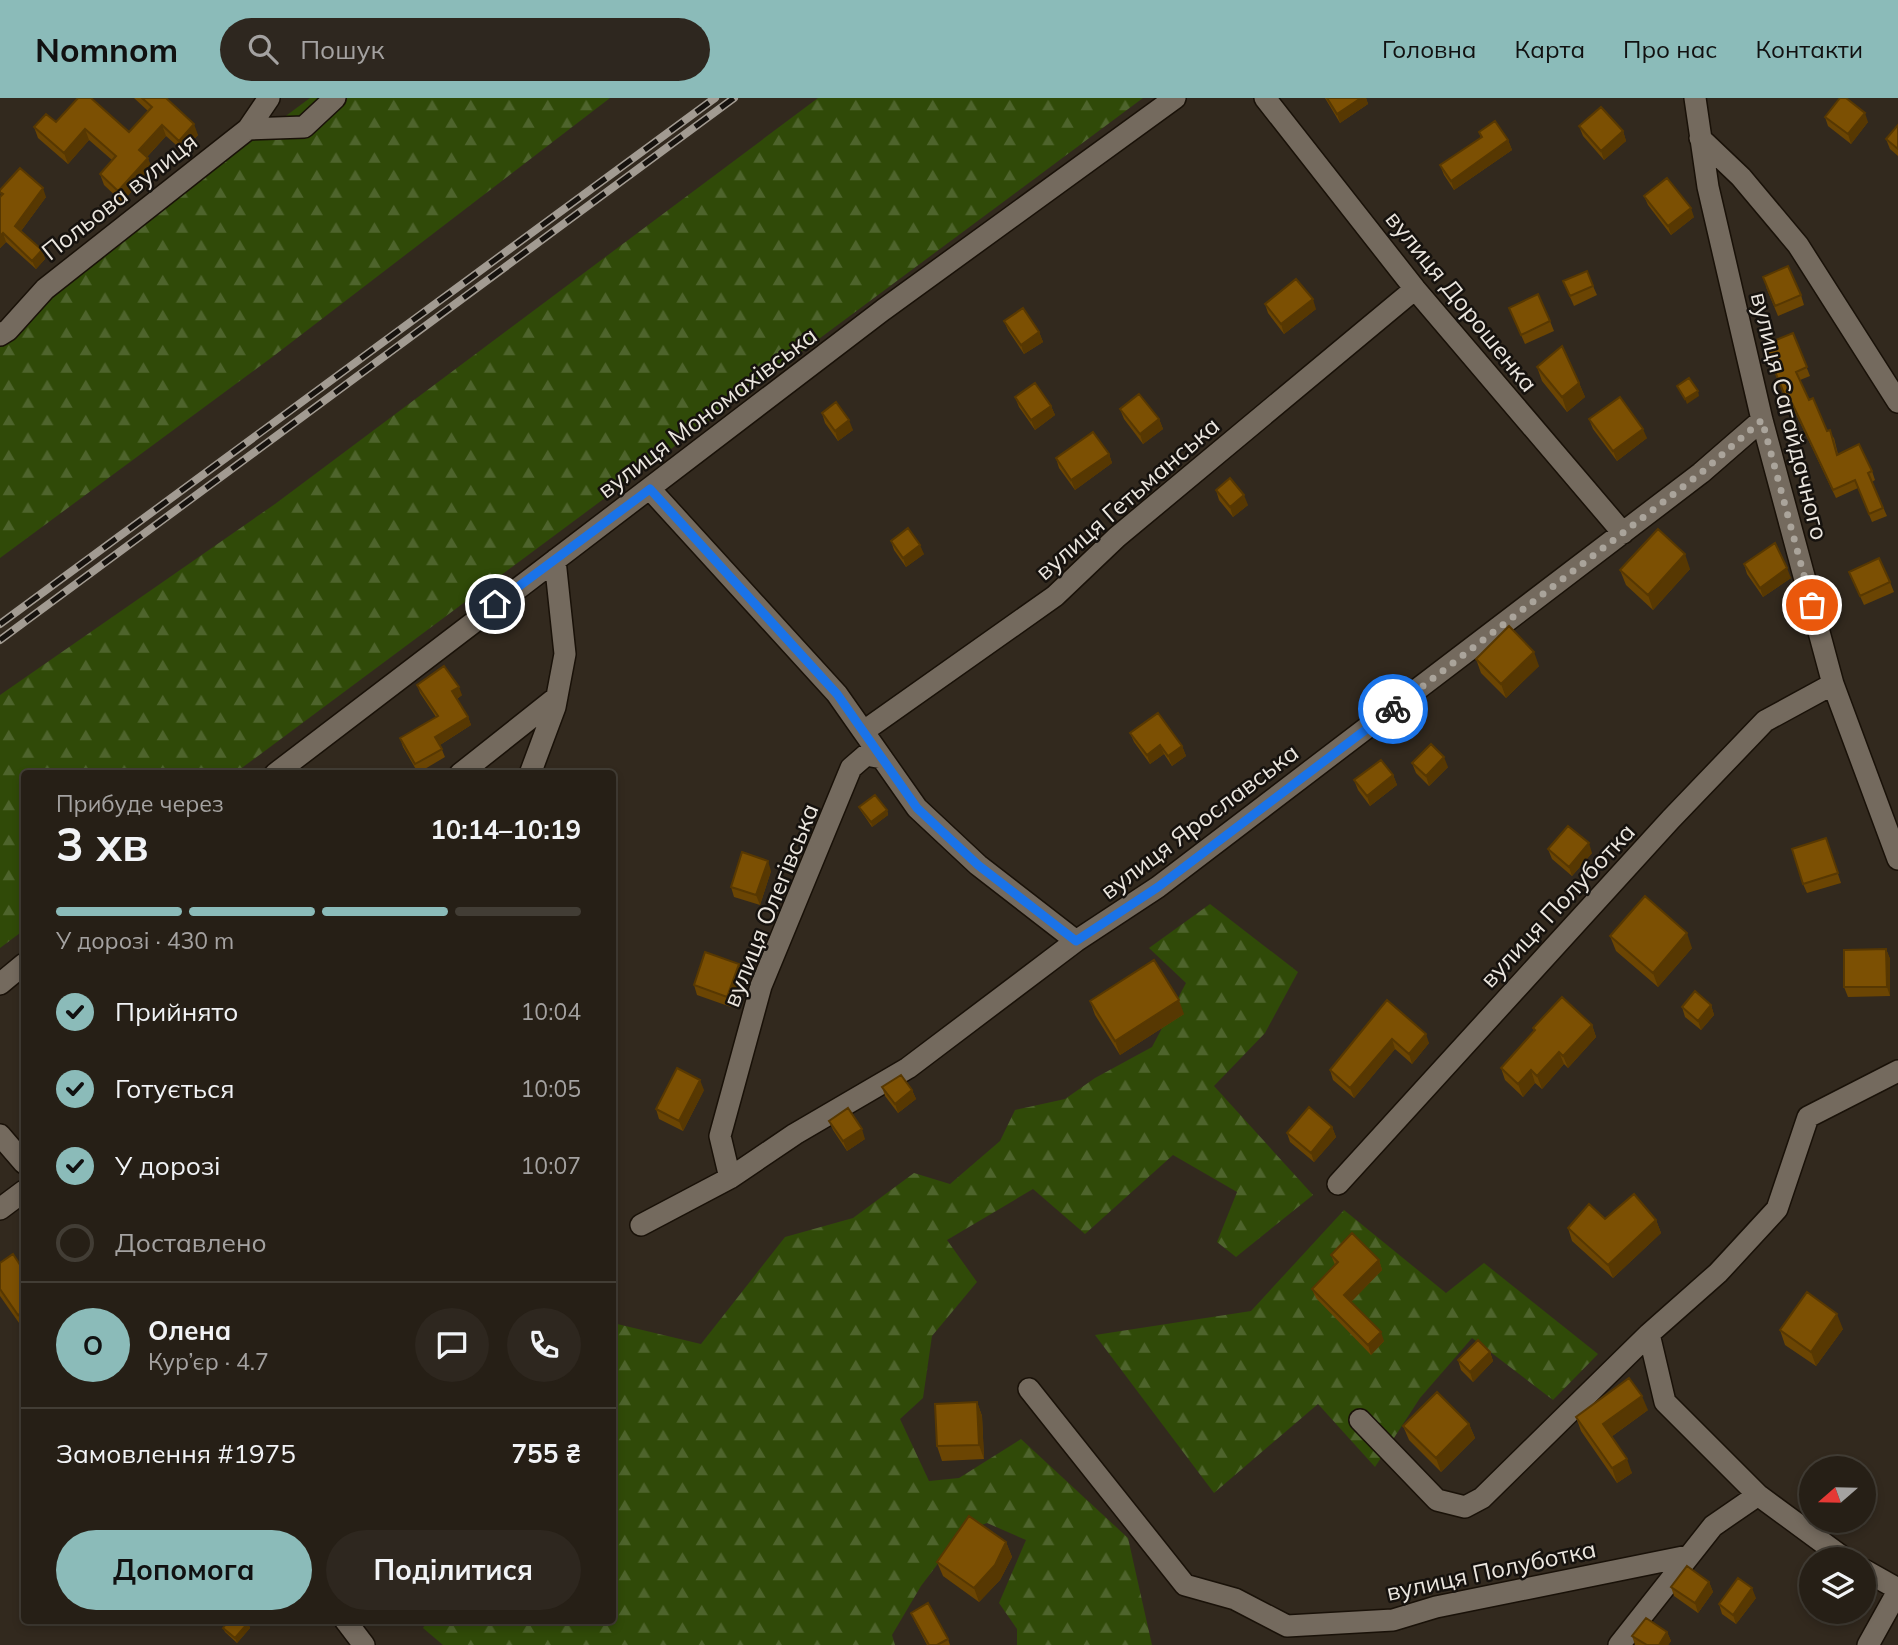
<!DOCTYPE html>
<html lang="uk">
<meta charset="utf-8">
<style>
body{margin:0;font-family:Mulish,sans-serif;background:#2e271f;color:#f1f3f6;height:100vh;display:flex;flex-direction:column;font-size:26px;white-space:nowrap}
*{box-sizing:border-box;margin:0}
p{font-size:23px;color:#a4a2a1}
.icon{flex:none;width:38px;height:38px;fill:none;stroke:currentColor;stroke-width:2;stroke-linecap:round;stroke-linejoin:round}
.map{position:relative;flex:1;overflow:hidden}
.side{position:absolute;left:21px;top:672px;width:595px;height:854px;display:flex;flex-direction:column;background:#261f16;border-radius:7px;box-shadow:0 4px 10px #0003,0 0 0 2px #423d35}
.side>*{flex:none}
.needle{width:46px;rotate:250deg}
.fabs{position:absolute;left:1799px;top:1358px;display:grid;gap:14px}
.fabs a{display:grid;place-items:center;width:77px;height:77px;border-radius:50%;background:#261f16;box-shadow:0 4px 10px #0003,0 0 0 2px #423d35;font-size:35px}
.pin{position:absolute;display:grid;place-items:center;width:60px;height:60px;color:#fff;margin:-30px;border:4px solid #fff;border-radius:50%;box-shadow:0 2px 7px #0007}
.courier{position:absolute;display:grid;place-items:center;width:70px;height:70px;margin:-35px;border:5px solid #1a73e8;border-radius:50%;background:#fff;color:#222;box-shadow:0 2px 9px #0007}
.overview em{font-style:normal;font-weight:700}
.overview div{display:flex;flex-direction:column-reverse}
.overview{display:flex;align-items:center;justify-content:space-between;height:119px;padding:0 35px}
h1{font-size:46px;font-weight:700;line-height:52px}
.bar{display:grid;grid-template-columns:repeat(4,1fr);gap:10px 7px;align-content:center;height:84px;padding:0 35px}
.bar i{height:9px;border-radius:5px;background:#423d35}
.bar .active{background:#8bbbb9}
.bar p{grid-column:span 4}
.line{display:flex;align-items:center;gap:18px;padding:0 35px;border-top:2px solid #423d35}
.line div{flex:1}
.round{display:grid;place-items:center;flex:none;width:74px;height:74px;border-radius:37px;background:#2e271f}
ol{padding:0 35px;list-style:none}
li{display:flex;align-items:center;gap:21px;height:77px}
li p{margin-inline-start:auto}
li .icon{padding:7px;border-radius:50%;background:#8bbbb9;color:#111;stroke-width:4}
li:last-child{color:#a4a2a1}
li i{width:38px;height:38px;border:4px solid #423d35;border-radius:50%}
.primary-button{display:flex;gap:14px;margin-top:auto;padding:14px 35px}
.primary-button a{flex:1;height:80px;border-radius:42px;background:#8bbbb9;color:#111;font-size:28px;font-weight:700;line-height:80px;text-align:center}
.primary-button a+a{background:#2e271f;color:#f1f3f6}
header{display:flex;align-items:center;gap:42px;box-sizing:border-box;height:98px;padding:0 35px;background:#8bbbb9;color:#111}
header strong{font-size:33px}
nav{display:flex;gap:38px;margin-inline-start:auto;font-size:24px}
.search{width:490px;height:63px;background:#2e271f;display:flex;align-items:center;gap:18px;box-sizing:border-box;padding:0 24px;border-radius:38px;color:#a4a2a1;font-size:26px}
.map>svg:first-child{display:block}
.forest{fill:url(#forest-firs)}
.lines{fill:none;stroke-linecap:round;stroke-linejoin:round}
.street-casing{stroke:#191108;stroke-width:24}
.street{stroke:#746a5e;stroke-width:21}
.rail-casing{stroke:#a29b92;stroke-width:8}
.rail{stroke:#16120e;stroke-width:5;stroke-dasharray:16;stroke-linecap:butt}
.wall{fill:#6b4503}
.shaded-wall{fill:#573802}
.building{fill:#7c5003;stroke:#573802;stroke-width:2}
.done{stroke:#aaa49b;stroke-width:7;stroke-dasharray:0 12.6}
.route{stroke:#1a73e8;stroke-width:9}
.labels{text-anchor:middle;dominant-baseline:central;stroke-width:5;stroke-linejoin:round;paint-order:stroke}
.street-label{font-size:24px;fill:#ebe6df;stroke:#16120e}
</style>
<header>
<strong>Nomnom</strong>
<div class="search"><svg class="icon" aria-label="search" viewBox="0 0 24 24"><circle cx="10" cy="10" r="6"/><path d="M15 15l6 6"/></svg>Пошук</div>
<nav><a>Головна</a><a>Карта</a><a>Про нас</a><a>Контакти</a></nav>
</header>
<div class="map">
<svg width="1898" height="1547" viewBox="0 0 1898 1547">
<defs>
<pattern id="forest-firs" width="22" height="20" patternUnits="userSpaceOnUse" patternTransform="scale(1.75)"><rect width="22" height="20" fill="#304a08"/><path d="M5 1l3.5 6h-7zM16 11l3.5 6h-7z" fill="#4e642c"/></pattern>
</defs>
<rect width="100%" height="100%" fill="#32291e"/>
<path class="forest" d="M310,0h300l-339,260 -271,200v-213l67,-67z
M818,0h325l-908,675 -211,1v156l-24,18v-253l275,-191z
M1210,806l88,68 -33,61 -51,53 99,109 -77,62 -19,-15 20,-50 -64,-37 -88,79 -52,-45 -86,51 30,42 -45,54 -9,62 -23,21 29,62 30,-3 62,-39 107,99 24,107h-135v-16l-18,-26 27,-63 -39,-17 -26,10 -40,53 -29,49 3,10h-452l-20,-17 5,-8h184l1,-297 88,21 84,-107 68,-19 61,-45 36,11 50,-43 15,-31 50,-11 30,-21 57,-31 34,-64 -37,-35z
M1344,1112l102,83 38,-30 114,91 -45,46 -81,-62 -52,60 -45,69 -57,-63 -104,89 -119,-158 156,-24z"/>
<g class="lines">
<defs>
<path id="street" d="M1265,0l150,191 208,244
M1695,0l13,89 54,233 71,264 65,175
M248,31l56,-2 31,-29
M1700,40l41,39 57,68 100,157
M0,237l8,-5 37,-41 203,-160 21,-31
M650,391l187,205 80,114 61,57 98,76
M864,633l191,-135 62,-59 298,-248
M275,676l608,-464 292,-212
M460,676l97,-77
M530,676l25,-67 10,-53 -10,-94
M0,886l24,-20
M0,1037l24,28
M730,1080l-10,-42 41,-150 90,-218 15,-13 16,3
M1338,1086l333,-365 94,-98 68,-37
M0,1111l24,-18
M641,1127l89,-47 65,-44 113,-66 168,-127 82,-54 543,-414 61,-53
M1649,1236l16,68 93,93 87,64
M1029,1291l156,196 50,14 52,27 106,-6 43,-13 252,-51
M1360,1322l77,80 28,7 17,-9 167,-164 69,-61 59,-64 31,-92 90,-46
M1864,1472l34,19
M345,1522l19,25
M1619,1547l94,-119 45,-31
M1868,1547l30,-54"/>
</defs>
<use href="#street" class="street-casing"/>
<use href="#street" class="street"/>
<defs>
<path id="rail" d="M0,526l715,-526
M0,542l734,-542"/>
</defs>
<use href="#rail" class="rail-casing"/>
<use href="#rail" class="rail"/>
</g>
<path class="wall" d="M134,0h32l32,37 -15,16 -17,-15 -19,21 5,12 -30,33 -18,-17 -4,-11 12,-14 -23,-20 -21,24 -30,-26 -4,-11 22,-5 73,10 19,-21z
M1325,0h41l2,6 -28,19z
M1825,19l43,5 -17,22 -23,-18z
M1898,27v31l-8,-7 -4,-10z
M1579,28l44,5 3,10 -22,19 -21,-24z
M1479,34l29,8 4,10 -58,40 -10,-15 -4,-10 41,-27z
M0,92l46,7 -25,34 21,19 3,9 -9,10 -30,-27 -6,6 1,-52z
M1644,98l50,21 -23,18 -23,-30z
M1563,183l30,5 4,9 -23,11z
M1766,189l35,8 3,10 -26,11z
M1265,206l51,5 -32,25 -16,-21z
M1509,210l41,13 4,10 -29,13z
M1004,223l35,11 4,10 -19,12 -16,-24z
M1793,235l17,43 -10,4 9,20 18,31 7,7 4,16 34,17 3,9 -3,2 15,34 -15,6 -14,-34 -22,10 -42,-88 -3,1 -24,-57z
M1537,269l42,16 6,14 -18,15 -25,-31z
M1015,299l36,9 4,9 -20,15 -16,-23z
M1120,311l39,10 4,10 -20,15 -19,-25z
M822,315l31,17 -15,11 -13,-18z
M1589,321l58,19 -30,23 -24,-32z
M1109,356l3,9 -37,27 -16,-22 -3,-10z
M1216,392l32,15 -15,12 -14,-17z
M891,443l33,13 -18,13 -12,-17z
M1744,466l47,14 -28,19 -16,-23z
M1690,471l-37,41 -27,-25 -6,-15z
M1849,474l41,10 4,10 -30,13z
M1476,561l63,7 -33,32 -25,-25z
M417,587l45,10 -5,4 11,18 3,8 -31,20 5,12 -27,16 -15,-26 -3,-9 36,-21 -16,-24z
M1130,635l52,13 4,10 -14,10 -8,-12 -14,10 -16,-22z
M1412,665l36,4 -19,19 -13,-13z
M1393,677l4,10 -27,21 -12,-16 -4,-10z
M859,709l28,3 1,5 -16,12 -11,-16z
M1826,740l15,45 -34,10 -4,-9z
M1548,751l44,4 -20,23 -20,-17z
M771,773l-11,34 -26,-8 -3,-10z
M1610,838l82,12 -34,39 -42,-36z
M1886,851l4,10v37l-42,1 -4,-10z
M739,866l3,9 -11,34 -34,-12 -3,-10z
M1387,902l42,43 -17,21 -17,-15 -41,49 -21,-18 -3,-10z
M1090,903l94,13 -64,41 -25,-40z
M1711,907l3,10 -13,15 -16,-13 -3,-10z
M1592,927l4,12 -28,31 -4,-4 -22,25 -7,-6 -12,14 -18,-17 -4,-12 33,-37 -1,-3z
M882,989l30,3 4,9 -18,14 -13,-17z
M704,992l-21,41 -24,-12 -3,-10z
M829,1023l36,18 -18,12 -14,-21z
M1332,1029l4,10 -22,25 -24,-20 -3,-9z
M1605,1121l51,1 5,13 -48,45 -41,-37 -4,-13z
M1331,1157l48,5 3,10 -31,32 33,39 -13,14 -55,-57 -4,-9 23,-24z
M0,1165l24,8v59l-24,-34z
M1843,1231l-27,37 -31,-21 -5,-15z
M1490,1254l3,9 -20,21 -12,-12 -3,-10z
M977,1304l5,14 2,43 -42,2 -5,-15z
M1648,1312l-37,27 21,36 -15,10 -36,-52 -5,-14z
M1469,1326l6,14 -34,34 -32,-32 -6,-14z
M1006,1444l6,15 -12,23 -21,22 -36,-26 -6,-14z
M1709,1484l4,10 -15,21 -24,-17 -3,-9z
M1756,1500l-20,26 -14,-10 -3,-10z
M911,1515l37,26 2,6h-23l-12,-23z
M248,1525l2,5 -13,15 -12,-11 -2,-4z
M1667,1534l4,9 -3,4h-33l-3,-9z"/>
<path class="shaded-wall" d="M1361,0h5l2,6 -28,19 -3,-9z
M1865,15l3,9 -17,22 -3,-10z
M194,26l4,11 -15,16 -4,-10z
M162,27l4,11 -23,25 -4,-11z
M85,31l4,11 -21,24 -4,-11z
M1623,33l3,10 -22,19 -3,-9z
M1508,42l4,10 -58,40 -3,-9z
M148,60l4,11 -30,33 -4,-11z
M43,90l3,9 -28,38 -3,-9z
M1691,110l3,9 -23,18 -3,-9z
M3,135l3,9 -6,6v-12z
M42,152l3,9 -9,10 -4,-8z
M1313,201l3,10 -32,25 -3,-10z
M1039,234l4,10 -19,12 -3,-9z
M1579,285l6,14 -18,15 -5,-15z
M1698,293l1,5 -12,8 -2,-5z
M1051,308l4,9 -20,15 -4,-10z
M1159,321l4,10 -20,15 -3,-10z
M849,322l4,10 -15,11 -3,-10z
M1643,331l4,9 -30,23 -4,-10z
M1109,356l3,9 -37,27 -4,-10z
M1244,397l4,10 -15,12 -3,-10z
M920,447l4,9 -18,13 -3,-9z
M1685,456l5,15 -37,41 -5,-15z
M1787,470l4,10 -28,19 -3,-9z
M1534,554l5,14 -33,32 -5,-14z
M459,589l3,8 -7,5 -3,-9z
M468,619l3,8 -33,21 -3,-9z
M1160,647l4,9 -14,10 -3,-9z
M1182,648l4,10 -14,10 -4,-10z
M1444,659l4,10 -19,19 -3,-10z
M1393,677l4,10 -27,21 -3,-10z
M887,712l1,5 -16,12 -1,-5z
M1589,745l3,10 -20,23 -3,-9z
M768,763l3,10 -11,34 -4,-10z
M1687,835l5,15 -34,39 -5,-14z
M1886,851l4,10v37l-3,-9z
M739,866l3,9 -11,34 -4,-10z
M1179,902l5,14 -64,41 -5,-14z
M1711,907l3,10 -13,15 -3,-9z
M1592,927l4,12 -28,31 -5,-12z
M1426,936l3,9 -17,21 -3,-10z
M1392,941l3,10 -41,49 -4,-10z
M1559,954l5,12 -22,25 -5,-13z
M1531,972l4,13 -12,14 -5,-13z
M700,982l4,10 -21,41 -4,-10z
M912,992l4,9 -18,14 -3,-9z
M1332,1029l4,10 -22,25 -3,-9z
M862,1031l3,10 -18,12 -4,-10z
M1656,1122l5,13 -48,45 -5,-13z
M1379,1162l3,10 -34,35 -4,-10z
M24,1213v19l-6,-15z
M1837,1216l6,15 -27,37 -5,-14z
M1381,1234l3,9 -13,14 -3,-10z
M1490,1254l3,9 -20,21 -3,-10z
M1642,1298l6,14 -40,29 -5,-15z
M977,1304l5,14 2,43 -5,-14z
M1469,1326l6,14 -34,34 -5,-14z
M1627,1361l5,14 -15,10 -5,-15z
M1006,1444l6,15 -12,23 -21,22 -5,-14z
M1709,1484l4,10 -15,21 -3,-10z
M1752,1490l4,10 -20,26 -3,-9z
M248,1525l2,5 -13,15 -2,-5z
M1667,1534l4,9 -3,4h-9z"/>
<path class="building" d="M78,0h13l38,34 23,-25 -10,-9h24l28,26 -15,17 -17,-16 -23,25 9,8 -30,33 -18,-17 16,-18 -31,-27 -21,24 -30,-26 12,-13 10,8z
M1327,0h34l-24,16z
M1840,0h6l19,15 -17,21 -23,-17z
M1601,9l22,24 -22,20 -22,-25z
M1495,23l13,19 -57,41 -11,-16 42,-28 -3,-5z
M1898,27v24l-12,-10z
M20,70l23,20 -28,38 27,24 -10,11 -29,-28 -3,3v-39l3,-3 -3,-2v-2z
M1667,80l24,30 -23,18 -24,-30z
M1788,168l13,29 -26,11 -12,-29z
M1587,173l6,15 -23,10 -7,-15z
M1296,181l17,20 -32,25 -16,-20z
M1538,196l12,27 -29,14 -12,-27z
M1023,210l16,24 -18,13 -17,-24z
M1793,235l14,34 -11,5 13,28 4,-2 14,33 3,-1 7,25 22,-11 13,27 -4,2 15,35 -14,6 -14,-34 -22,10 -42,-89 -3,2 -24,-58z
M1562,248l17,37 -17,14 -25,-30z
M1689,280l9,13 -13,8 -8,-13z
M1035,285l16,23 -20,14 -16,-23z
M1139,296l20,25 -19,15 -20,-25z
M1620,299l23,32 -30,22 -24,-32z
M836,304l13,18 -14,11 -13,-18z
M1093,334l16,22 -38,26 -15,-22z
M1230,380l14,17 -14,12 -14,-17z
M908,430l12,17 -17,13 -12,-17z
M1658,431l27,25 -37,41 -28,-25z
M1775,445l12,25 -27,20 -16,-24z
M1879,460l11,24 -30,14 -11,-24z
M1509,528l25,26 -33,32 -25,-25z
M444,568l15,21 -7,4 16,26 -33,20 7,12 -27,15 -15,-26 38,-22 -21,-31z
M1158,615l24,33 -14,10 -8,-11 -13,10 -17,-22z
M1431,646l13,13 -18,19 -14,-13z
M1381,662l12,15 -26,21 -13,-16z
M875,697l12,15 -16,12 -12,-15z
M1568,728l21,17 -20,24 -21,-18z
M1826,740l12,35 -35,11 -11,-35z
M742,754l26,9 -12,34 -25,-8z
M1645,798l42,37 -34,40 -43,-37z
M1886,851l1,38h-43v-37z
M705,854l34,12 -12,33 -33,-12z
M1154,862l25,40 -64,41 -25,-40z
M1695,893l16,14 -13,16 -16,-14z
M1562,899l30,28 -29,31 -4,-4 -22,24 -6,-6 -13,14 -17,-16 34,-38 -2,-2z
M1387,902l39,34 -17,20 -17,-15 -42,49 -20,-18z
M677,970l23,12 -21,41 -23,-12z
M901,977l11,15 -17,14 -13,-17z
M1309,1009l23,20 -21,26 -24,-20z
M848,1010l14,21 -19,12 -14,-20z
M1634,1096l22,26 -48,45 -40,-37 21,-24 16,15z
M1352,1135l27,27 -35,35 37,37 -13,13 -56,-56 26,-27 -7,-7z
M13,1156l11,17v40l-6,4 -18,-26v-26z
M1807,1194l30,22 -26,38 -31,-22z
M1478,1242l12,12 -20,20 -12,-12z
M1629,1280l13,18 -39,28 24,35 -15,9 -36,-51z
M1437,1294l32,32 -33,34 -33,-32z
M977,1304l2,43 -42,1 -2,-42z
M969,1418l37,26 -11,23 -21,23 -37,-26z
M1687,1468l22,16 -14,21 -24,-16z
M1738,1480l14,10 -19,27 -14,-11z
M928,1505l20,36 -11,6h-8l-18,-32z
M1646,1520l21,14 -8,13h-12l-15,-9z
M229,1522h16l3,3 -13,15 -12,-10z"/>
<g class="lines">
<path class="done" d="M1393,611l308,-236 61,-53 50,185"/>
<path class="route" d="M495,506l155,-115 187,205 80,114 61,57 98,76 82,-54 235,-178"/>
</g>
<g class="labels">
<g class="street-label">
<text transform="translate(119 98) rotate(-38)">Польова вулиця</text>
<text transform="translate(1462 203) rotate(51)">вулиця Дорошенка</text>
<text transform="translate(707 314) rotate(-37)">вулиця Мономахівська</text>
<text transform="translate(1790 318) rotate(76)">вулиця Сагайдачного</text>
<text transform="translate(1127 400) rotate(-41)">вулиця Гетьманська</text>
<text transform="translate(1199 723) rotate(-37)">вулиця Ярославська</text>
<text transform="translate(770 807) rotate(-68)">вулиця Олегівська</text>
<text transform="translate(1557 807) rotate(-47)">вулиця Полуботка</text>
<text transform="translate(1491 1472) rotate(-12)">вулиця Полуботка</text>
</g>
</g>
</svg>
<div class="fabs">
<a><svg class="needle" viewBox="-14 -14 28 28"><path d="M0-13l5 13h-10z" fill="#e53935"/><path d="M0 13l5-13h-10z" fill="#a4a2a1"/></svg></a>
<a><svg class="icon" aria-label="layers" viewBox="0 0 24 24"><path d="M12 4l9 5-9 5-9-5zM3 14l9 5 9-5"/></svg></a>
</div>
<div class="pin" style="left:1812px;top:507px;background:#ea580c"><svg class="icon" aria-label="bag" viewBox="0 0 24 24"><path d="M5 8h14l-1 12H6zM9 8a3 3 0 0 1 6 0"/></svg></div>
<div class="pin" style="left:495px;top:506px;background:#1f2937"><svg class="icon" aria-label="home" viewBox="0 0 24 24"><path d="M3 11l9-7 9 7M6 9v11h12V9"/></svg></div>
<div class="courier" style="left:1393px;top:611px"><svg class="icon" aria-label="bike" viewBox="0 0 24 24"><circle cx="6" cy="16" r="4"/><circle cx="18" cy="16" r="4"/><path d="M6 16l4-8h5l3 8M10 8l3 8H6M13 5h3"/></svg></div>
<section class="side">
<div class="overview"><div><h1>3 хв</h1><p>Прибуде через</p></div><em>10:14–10:19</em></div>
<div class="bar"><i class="active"></i><i class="active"></i><i class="active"></i><i></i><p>У дорозі · 430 m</p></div>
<ol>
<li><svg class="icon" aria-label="check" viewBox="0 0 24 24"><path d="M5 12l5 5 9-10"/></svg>Прийнято<p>10:04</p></li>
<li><svg class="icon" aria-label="check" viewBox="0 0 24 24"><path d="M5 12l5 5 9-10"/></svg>Готується<p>10:05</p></li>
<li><svg class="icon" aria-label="check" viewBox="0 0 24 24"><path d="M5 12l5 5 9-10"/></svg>У дорозі<p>10:07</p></li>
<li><i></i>Доставлено</li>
</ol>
<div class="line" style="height:126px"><b class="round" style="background:#8bbbb9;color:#111">О</b><div><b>Олена</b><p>Кур’єр · 4.7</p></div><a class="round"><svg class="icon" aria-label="chat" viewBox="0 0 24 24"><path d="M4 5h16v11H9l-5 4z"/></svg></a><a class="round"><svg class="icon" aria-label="phone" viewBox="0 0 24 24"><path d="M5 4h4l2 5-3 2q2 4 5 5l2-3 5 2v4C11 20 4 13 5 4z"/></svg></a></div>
<div class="line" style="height:91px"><div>Замовлення #1975</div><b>755 ₴</b></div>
<div class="primary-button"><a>Допомога</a><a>Поділитися</a></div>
</section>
</div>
